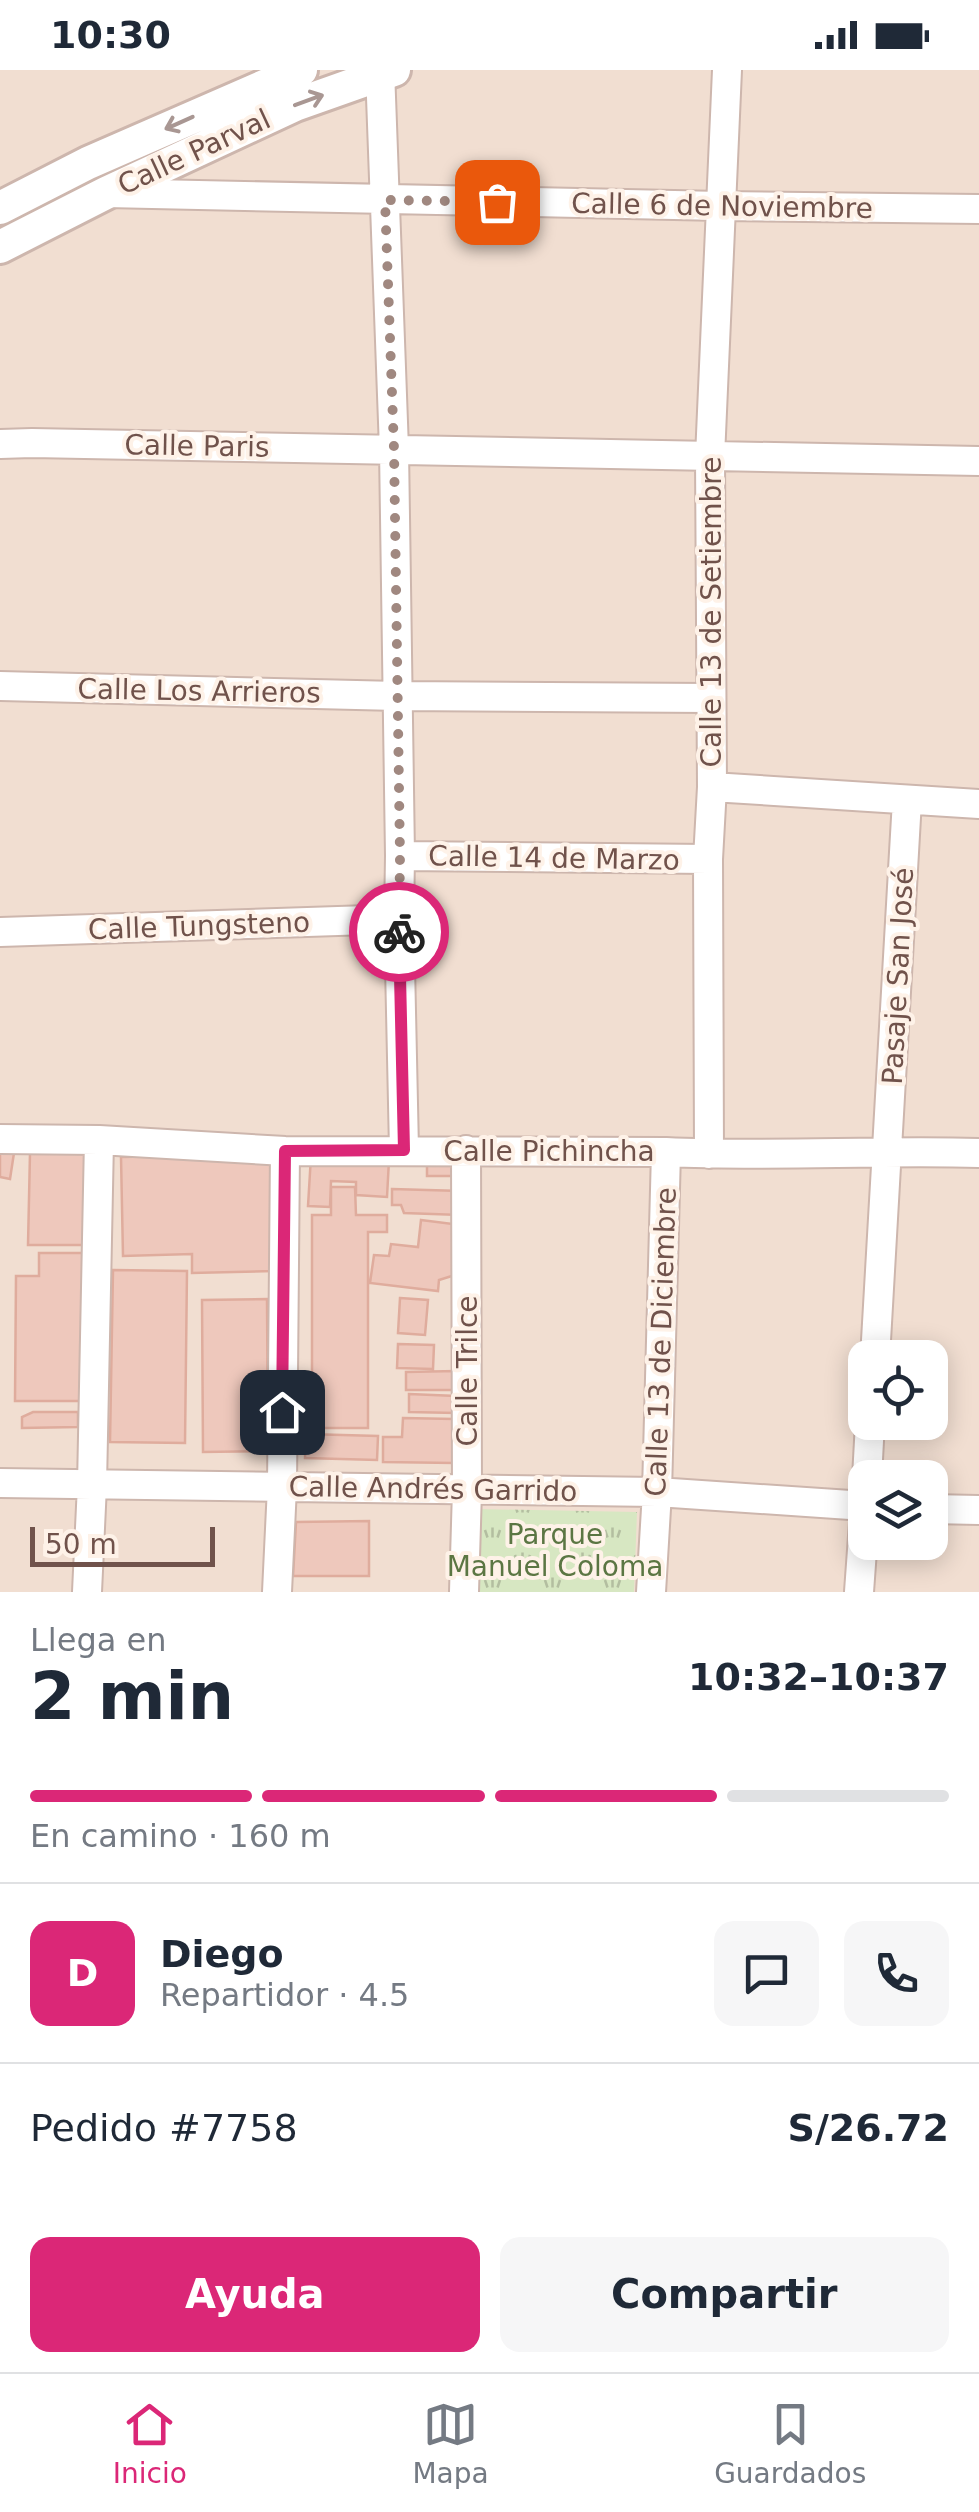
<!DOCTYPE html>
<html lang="es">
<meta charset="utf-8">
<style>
body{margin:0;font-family:"DejaVu Sans",sans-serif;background:#f6f6f7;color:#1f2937;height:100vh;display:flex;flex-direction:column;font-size:38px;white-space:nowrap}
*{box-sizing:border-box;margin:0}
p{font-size:32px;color:#747a83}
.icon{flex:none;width:55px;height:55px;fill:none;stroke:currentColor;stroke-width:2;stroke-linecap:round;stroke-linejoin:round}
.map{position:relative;height:1522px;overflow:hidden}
.details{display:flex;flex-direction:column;background:#fff;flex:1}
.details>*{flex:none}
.tools{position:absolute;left:848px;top:1270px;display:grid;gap:20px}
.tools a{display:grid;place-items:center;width:100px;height:100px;border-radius:20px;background:#fff;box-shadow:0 5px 25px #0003;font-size:50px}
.scale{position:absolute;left:30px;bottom:25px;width:185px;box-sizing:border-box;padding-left:10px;border:5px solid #70524b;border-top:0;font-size:28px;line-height:35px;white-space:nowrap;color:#70524b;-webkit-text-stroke:8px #fef2e8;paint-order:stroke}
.pin{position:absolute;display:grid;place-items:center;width:85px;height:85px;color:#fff;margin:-42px;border-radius:20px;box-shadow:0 5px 15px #0006}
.courier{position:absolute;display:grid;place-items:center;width:100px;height:100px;margin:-50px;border:8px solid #db2777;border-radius:50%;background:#fff;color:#222;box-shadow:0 2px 12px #0007}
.summary em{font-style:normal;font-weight:800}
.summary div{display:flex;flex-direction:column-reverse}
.summary{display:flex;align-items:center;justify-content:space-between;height:170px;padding:0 30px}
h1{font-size:65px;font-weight:800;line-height:75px}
.bar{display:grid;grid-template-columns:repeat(4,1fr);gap:15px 10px;align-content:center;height:120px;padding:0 30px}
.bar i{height:12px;border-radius:8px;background:#e0e1e3}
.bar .active{background:#db2777}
.bar p{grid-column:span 4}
.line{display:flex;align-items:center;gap:25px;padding:0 30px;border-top:2px solid #e0e1e3}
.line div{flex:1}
.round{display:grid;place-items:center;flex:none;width:105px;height:105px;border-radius:20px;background:#f6f6f7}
.primary-button{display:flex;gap:20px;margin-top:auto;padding:20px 30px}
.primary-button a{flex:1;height:115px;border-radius:20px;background:#db2777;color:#fff;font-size:40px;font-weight:800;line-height:115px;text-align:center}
.primary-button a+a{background:#f6f6f7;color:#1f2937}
.status{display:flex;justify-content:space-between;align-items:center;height:70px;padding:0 50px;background:#fff;direction:ltr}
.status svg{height:28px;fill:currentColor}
.tab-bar{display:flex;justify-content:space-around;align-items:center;height:140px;border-top:2px solid #e0e1e3;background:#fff;font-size:28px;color:#747a83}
.tab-bar a{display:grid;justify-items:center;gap:5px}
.tab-bar .active{color:#db2777}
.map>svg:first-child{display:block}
.residential{fill:#f1ded1;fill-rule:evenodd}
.park{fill:url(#park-tufts)}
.building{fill:#eec8bc;stroke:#dfac9d;stroke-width:2.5}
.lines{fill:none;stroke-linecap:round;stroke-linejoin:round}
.minor-casing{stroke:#cdb6ad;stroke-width:32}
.tertiary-casing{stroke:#cdb6ad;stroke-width:38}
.minor{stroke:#fff;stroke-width:28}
.tertiary{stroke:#fff;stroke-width:32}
.oneway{stroke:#a99793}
.done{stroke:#a08880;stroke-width:10;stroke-dasharray:0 18}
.route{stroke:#db2777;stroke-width:12}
.labels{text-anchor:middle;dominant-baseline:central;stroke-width:8;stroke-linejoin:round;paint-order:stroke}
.street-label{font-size:28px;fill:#70524b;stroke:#fef2e8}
.park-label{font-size:28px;fill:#5b7643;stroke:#fef2e8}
</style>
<div class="status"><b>10:30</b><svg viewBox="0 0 49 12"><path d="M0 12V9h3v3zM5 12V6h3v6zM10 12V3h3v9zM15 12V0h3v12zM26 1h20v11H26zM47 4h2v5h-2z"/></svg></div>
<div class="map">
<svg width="979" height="1522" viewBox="0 0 979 1522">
<defs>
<pattern id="park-tufts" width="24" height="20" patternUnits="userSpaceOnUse" patternTransform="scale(2.5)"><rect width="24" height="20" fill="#d7e7c2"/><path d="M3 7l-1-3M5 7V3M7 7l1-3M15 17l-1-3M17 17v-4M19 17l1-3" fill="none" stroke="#b3bea0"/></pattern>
</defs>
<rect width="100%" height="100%" fill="#faede2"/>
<path class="residential" d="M0,0h979v1522h-979zM865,1288h65v64h-65zM865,1408h65v64h-65z"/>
<path class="park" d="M476,1439l161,3 -3,80h-160z"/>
<path class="building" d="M0,1082l14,1 -4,26 -10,-2z
M30,1083l58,1 -2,91h-58z
M270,1084l3,117 -81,2v-19l-69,2 -2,-99z
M311,1086l78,4 -2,37 -31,-2v-13l-25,-1 -1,26 -22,-1z
M427,1089h32v17h-32z
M331,1117h24l1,28h31v17h-19v196h-56v-213h19z
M392,1119l69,2 -1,24 -56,-2 -3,-8h-9z
M421,1150l40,5 -6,50 -16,5 -1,11 -68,-8 4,-28 15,1 2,-12 27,3z
M39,1183h46l-2,148h-68l1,-125h23z
M113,1200l74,1 -2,172 -75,-1z
M400,1228l28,2 -3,35 -27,-2z
M267,1229l1,152 -65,1 -1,-152z
M398,1274l36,1 -1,24 -36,-1z
M456,1301v19h-50v-18z
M409,1324l47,2v17l-47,-1z
M33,1342h45v15l-56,1v-11z
M403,1348l51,1v44l-71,-1v-25h19z
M306,1364l72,2 -1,24 -72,-2z
M369,1451v55h-76l3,-54z"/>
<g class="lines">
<defs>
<path id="minor" d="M380,0l14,379 6,407 -1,63 5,231
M106,123l615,13 258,3
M0,374l32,-1 947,18
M0,616l397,10 313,2
M712,717l267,17
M400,786l308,3
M0,862l399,-13
M0,1069l99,1 186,11 381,1c104,5 209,-2 313,1
M709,1084l-1,-295 4,-72 -2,-330 17,-387
M875,1288l32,-558
M867,1408l3,-56
M0,1413l657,9 208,14
M930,1439l49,1
M87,1522l5,-107 7,-345
M277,1522l5,-105 3,-336
M464,1522l3,-102 -1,-340
M651,1522l6,-100 9,-340
M859,1522l6,-84"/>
<path id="tertiary" d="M0,138l88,-45 213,-93
M0,177l106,-54 189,-88 99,-35"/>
</defs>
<use href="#minor" class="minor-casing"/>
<use href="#tertiary" class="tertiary-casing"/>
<use href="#minor" class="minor"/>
<use href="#tertiary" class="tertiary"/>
</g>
<defs><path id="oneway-shaft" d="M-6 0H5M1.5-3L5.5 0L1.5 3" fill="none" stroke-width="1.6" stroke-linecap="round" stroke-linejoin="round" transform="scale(2.5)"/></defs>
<g class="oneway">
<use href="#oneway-shaft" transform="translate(309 30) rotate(-20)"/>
<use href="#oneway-shaft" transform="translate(179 53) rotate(156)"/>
</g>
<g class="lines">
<path class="done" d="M399,862l1,-76 -6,-407 -9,-249 112,2"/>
<path class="route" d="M282,1342l3,-261 119,-1 -5,-218"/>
</g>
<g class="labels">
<g class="street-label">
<text transform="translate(194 82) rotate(-25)">Calle Parval</text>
<text transform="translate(722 136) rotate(1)">Calle 6 de Noviembre</text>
<text transform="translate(197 376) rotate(1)">Calle Paris</text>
<text transform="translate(711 542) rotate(-90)">Calle 13 de Setiembre</text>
<text transform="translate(199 621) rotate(1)">Calle Los Arrieros</text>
<text transform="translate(554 788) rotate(1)">Calle 14 de Marzo</text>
<text transform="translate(199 856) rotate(-2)">Calle Tungsteno</text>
<text transform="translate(898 906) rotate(-87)">Pasaje San José</text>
<text x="549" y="1081">Calle Pichincha</text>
<text transform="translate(661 1272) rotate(-88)">Calle 13 de Diciembre</text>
<text transform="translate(467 1301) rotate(-90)">Calle Trilce</text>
<text transform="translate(433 1419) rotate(1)">Calle Andrés Garrido</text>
</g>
<g class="park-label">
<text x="555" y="1464">Parque<tspan x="555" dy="32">Manuel Coloma</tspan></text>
</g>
</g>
</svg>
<div class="tools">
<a><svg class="icon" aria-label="locate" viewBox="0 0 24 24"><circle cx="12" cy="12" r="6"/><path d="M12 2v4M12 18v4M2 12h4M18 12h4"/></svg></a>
<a><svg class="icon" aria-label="layers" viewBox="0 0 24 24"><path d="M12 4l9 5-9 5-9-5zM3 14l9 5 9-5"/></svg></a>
</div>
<div class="scale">50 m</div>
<div class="pin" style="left:497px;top:132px;background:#ea580c"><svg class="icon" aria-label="bag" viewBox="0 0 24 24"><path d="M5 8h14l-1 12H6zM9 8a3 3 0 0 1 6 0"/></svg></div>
<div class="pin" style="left:282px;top:1342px;background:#1f2937"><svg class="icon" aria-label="home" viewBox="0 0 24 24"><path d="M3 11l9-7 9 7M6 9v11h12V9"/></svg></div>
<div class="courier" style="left:399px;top:862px"><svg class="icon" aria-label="bike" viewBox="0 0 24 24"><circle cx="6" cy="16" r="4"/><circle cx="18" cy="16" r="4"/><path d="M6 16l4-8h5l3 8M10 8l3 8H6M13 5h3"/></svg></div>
</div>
<section class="details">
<div class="summary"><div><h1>2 min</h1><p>Llega en</p></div><em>10:32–10:37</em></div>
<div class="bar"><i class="active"></i><i class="active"></i><i class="active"></i><i></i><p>En camino · 160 m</p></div>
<div class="line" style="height:180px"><b class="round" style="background:#db2777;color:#fff">D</b><div><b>Diego</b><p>Repartidor · 4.5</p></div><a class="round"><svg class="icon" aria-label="chat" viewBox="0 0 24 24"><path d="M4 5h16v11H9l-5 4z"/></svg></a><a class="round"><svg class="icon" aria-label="phone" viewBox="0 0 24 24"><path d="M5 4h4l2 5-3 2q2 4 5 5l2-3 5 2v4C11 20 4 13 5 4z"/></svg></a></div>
<div class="line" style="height:130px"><div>Pedido #7758</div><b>S/26.72</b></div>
<div class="primary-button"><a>Ayuda</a><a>Compartir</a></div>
</section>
<nav class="tab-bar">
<a class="active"><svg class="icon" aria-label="home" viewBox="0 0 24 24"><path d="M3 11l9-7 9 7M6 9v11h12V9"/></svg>Inicio</a>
<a><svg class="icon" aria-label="map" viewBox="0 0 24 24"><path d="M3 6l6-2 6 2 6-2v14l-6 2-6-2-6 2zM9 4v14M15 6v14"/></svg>Mapa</a>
<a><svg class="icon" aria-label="saved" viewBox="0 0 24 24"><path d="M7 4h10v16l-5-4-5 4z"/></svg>Guardados</a>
</nav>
